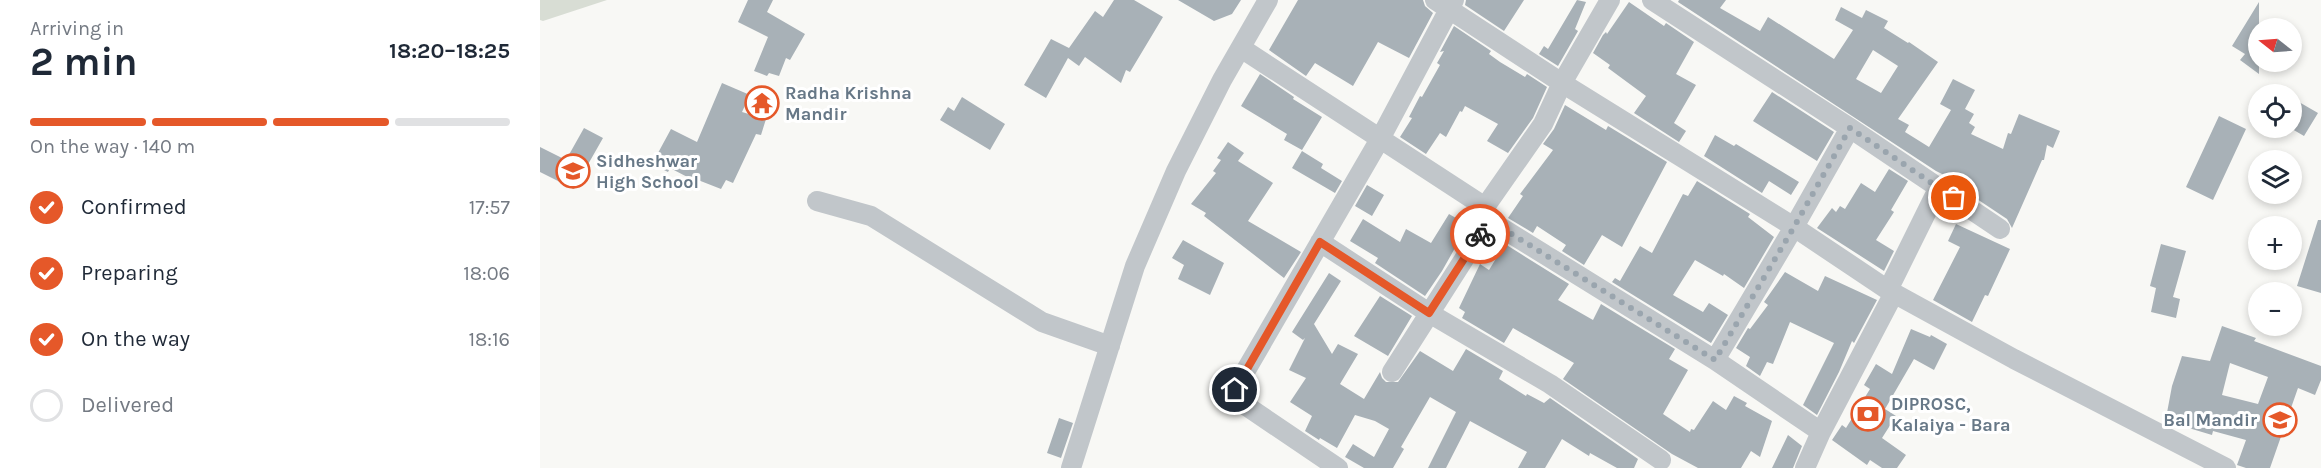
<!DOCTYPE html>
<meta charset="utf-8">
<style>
body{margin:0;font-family:Karla,sans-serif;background:#f6f6f7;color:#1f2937;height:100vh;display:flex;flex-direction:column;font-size:22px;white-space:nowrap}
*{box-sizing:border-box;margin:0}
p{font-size:20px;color:#747a83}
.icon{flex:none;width:33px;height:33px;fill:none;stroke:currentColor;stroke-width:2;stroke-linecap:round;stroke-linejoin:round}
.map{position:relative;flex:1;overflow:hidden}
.details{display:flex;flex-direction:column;background:#fff;width:540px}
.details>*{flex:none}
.needle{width:39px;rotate:287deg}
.fabs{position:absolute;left:1708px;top:18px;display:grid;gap:12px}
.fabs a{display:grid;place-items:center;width:54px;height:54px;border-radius:50%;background:#fff;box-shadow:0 3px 9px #0003;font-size:30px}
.pin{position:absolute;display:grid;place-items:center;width:51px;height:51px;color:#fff;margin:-26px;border:3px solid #fff;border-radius:50%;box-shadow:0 2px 6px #0007}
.courier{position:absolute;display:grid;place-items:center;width:60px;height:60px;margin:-30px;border:4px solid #e55829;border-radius:50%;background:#fff;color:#222;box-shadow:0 2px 8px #0007}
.summary em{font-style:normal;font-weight:700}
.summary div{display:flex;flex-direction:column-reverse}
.summary{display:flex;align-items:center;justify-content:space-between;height:102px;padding:0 30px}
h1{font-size:39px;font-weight:700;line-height:45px}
.bar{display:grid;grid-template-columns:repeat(4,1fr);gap:9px 6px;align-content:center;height:72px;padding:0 30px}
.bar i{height:8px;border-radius:4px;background:#e0e1e3}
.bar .selected{background:#e55829}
.bar p{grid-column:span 4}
ol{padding:0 30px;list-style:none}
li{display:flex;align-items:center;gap:18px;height:66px}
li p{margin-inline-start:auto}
li .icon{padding:6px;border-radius:50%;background:#e55829;color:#fff;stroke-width:4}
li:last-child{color:#747a83}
li i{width:33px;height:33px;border:3px solid #e0e1e3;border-radius:50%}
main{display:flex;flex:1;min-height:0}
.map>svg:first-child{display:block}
.green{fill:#d8ddd4}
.building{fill:#a8b1b7;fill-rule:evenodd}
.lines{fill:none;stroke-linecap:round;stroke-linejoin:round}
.minor{stroke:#c1c6ca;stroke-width:20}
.done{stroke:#9aa5ae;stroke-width:6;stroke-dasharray:0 10.8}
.route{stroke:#e55829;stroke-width:8}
.labels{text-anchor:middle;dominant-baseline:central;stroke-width:6;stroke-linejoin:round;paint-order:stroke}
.poi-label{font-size:18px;font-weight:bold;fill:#677887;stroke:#fff;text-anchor:start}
</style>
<main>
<section class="details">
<div class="summary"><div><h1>2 min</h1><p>Arriving in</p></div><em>18:20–18:25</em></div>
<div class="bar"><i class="selected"></i><i class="selected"></i><i class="selected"></i><i></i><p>On the way · 140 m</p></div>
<ol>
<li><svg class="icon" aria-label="check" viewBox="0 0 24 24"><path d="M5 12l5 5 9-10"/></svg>Confirmed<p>17:57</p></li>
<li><svg class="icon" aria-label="check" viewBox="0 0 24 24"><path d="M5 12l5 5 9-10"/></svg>Preparing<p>18:06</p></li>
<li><svg class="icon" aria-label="check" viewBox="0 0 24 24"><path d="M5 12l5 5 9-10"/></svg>On the way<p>18:16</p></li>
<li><i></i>Delivered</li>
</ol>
</section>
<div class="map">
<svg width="1781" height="468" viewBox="0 0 1781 468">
<rect width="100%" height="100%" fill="#f8f8f5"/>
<path class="green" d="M0,0h67l-64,21 -3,-1z"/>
<path class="building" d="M208,0h25l-6,12 38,22 -15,26 -4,-2 -7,18 -10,-3 -2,3 -13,-5 14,-34 -30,-15z
M574,0h20l29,17 -33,55 -4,-2 -5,13 -36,-26 -6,9 -11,-8 -22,40 -22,-13 27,-46 18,9 26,-37 8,6z
M638,0h63l-9,14 -18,7z
M758,0h125l2,6 8,7 -24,45 -31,-16 -25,44 -38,-23 -9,13 -37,-26z
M926,0h58l-20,31 -39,-26z
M1037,0l9,2 -11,27 3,2 -20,35 -19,-12 5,-8 4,3z
M1139,0h47l-6,8 40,23 8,-14 66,42 19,-29 -18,-10 6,-13 21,11 4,-8 22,11 -4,7 24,15 1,-1 29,20 -40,57 11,6 -4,7 24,15 22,-37 -11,-6 13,-25 22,11 -10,19 9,5 -5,9 6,4 -4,7 32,15 5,-16 3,1 8,-20 41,17 -7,17 -6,-3 -3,15h-2l-30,68 -5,-9 -51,-34 2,-3 -22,-11 -258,-169zM1333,50l25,16 -17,27 -25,-14z
M1089,2l35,24 2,-3 28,19 -18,32 20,11 -22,38 12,8 -7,11 -45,-29 12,-17 -38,-28 2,-3 -17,-12 10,-18 3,-3 1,2z
M1719,2v72l-19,-14 5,-6 -13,-8z
M914,26l37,25 -2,3 11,8 25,15 2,-3 20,13 -14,31 -25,35 -21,-12 11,-17 -33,-18 -3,6 -2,-1 -14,26 -6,-4 -14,21 -26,-17 12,-19 -3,-1 11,-21 2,1 18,-32 -3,-2 7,-12 -4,1z
M720,74l34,23 -1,2 29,18 -20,33 -18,-10 3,-6 -46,-28z
M182,83l28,12 -8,17 24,7 -5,16 -5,-1 -23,49 -7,-3 -5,9 -23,-9 -1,2 -27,-14 -2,4 -16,-8 19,-35 26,13z
M1232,92l62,40 -17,29 -64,-40z
M422,97l43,27 -15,26 -50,-30 8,-13 6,4z
M1752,98l26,15 -14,23 -12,-7z
M1025,105l41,25 2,-4 59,36 -45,85 -20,-12 -18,30 -22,-14 4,-6 -29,-19 -4,7 -25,-15 15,-22 -3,-2 33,-44 -10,-6 11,-15z
M1679,116l27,13 -33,71 -27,-13z
M44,128l19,10 -29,51 -34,-17v-25l26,13z
M1175,135l19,11 2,-2 63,38 -8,13 -22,-14 -7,12 -58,-37z
M688,142l16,11 -6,8 35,22 -25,38 53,31 -17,26 -80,-62 2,-3 -15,-9 25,-31 -3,-2 8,-11 -4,-2z
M762,151l21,13 -2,4 21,13 -7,12 -43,-25z
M1349,169l19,12 -17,29 3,2 -18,28 18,11 -10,20 -67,-43 15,-20 4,4 4,-6 5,3 16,-26 14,9z
M1157,181l53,33 -2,3 26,20 -30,51 -20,-14 -1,2 -28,-16 -22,35 30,17 6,-9 19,12 -17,28 -99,-61 3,-4 5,3 20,-35 12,7 31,-59 5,2z
M827,185l17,10 -12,21 -17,-10z
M909,214l19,11 -26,46 -17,25 -50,-33 3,-5 -28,-17 13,-22 37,23 6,-13 25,14z
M1778,220h3v73l-24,-7z
M1416,224l54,25 -22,47 -3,-1 -13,27 -39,-22 27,-53 -12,-6z
M643,240l41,23 -14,32 -32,-16 6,-14 -12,-7z
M965,244l64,40 -11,16 35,20 8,-16 74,45 -6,10 19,11 -25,44 27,18 1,-3 3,1 19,-29 13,9 8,-14 13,7 -2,3 27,15 -12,36 -9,-6 -10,17h-43l-26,-14 -109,-75 11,-16 -61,-35 -9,15 -42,-25 3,-6 -6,-4 21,-44 9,6z
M1621,244l25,7 -13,46 7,2 -4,19 -25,-6 5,-24 -6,-2z
M1245,272l33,19 7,-15 52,24 -23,43 -2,-2 -13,31 -22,43 -14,-10 31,-62 -44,-21 -17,42 -6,-2 -7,14 -14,-10 4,-9 -14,-9 12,-20 2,1 18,-24 -4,-3z
M789,273l12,8 -27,43 18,30 6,-10 20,10 -18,30 24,15 16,-27 2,6 4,4h12l22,-31 33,20 13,-22 37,22 -4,8 27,17 1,-2 17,9 6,-5 88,61 -4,9h-17l-27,-15 -1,3 -27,-17 -17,29h-27l9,-16 -57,-31 -24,47h-18l28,-56 -26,-15 -29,50 3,2 -11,19h-29l-19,-11 8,-13 21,13 15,-28 -14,-8 -20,-6 -18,33 -17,-10 -1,2 -14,-9 7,-15 -22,-14 16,-24 -17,-8 16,-32 -2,2 -11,-8z
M840,296l32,20 -24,40 -34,-20z
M1682,326l34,12 -2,3 67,25v14l-6,15 -17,-7 -28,80h-24l-9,-3 9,-25 -33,-9 -1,4 -30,-9 1,-5 -17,-3 6,-32 10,-30 28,5zM1690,363l38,14 -10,27 -36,-9z
M1371,329l19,8 1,-2 16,9 -13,26 -20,-11 -29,50 11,7 -14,22 24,17 -9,13h-15l-12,-8 -3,5 -35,-25 10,-15 4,3 24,-39 -6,-4 12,-21 16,10z
M519,418l14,5 -12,35 -14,-5z
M1248,435l14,11 -9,22h-21z"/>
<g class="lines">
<path class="minor" d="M895,0l127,83 232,144 94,63 126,69 212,109
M1112,0l198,128 150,101
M701,48l244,159
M277,201l54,15 171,106 68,24
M949,220l226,140
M780,242l109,71 121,71 111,76
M1348,290l51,-103
M852,372l97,-152 -4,-13 58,-83 19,-41 48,-83
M1281,432l-106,-72 79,-133 56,-99
M531,468l64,-202 41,-95 46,-91 46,-80
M798,468l-99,-67 -4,-12 145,-250 74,-139
M1265,468l16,-36 73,-139"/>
</g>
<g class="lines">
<path class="done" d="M940,234l9,-14 226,140 79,-133 56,-99 104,70"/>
<path class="route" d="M695,390l85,-148 109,71 51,-79"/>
</g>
<defs>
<symbol id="temple-ring" viewBox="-11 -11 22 22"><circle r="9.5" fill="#fff" stroke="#e55829" stroke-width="1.5"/><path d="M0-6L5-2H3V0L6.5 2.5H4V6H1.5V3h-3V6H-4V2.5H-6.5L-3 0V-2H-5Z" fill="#e55829"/></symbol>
<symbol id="school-ring" viewBox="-11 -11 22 22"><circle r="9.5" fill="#fff" stroke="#e55829" stroke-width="1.5"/><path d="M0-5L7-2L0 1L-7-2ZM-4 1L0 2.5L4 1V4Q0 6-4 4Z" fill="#e55829"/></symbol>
<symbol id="bank-ring" viewBox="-11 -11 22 22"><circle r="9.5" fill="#fff" stroke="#e55829" stroke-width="1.5"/><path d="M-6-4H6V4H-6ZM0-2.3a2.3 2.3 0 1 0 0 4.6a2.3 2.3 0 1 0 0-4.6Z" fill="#e55829"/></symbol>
</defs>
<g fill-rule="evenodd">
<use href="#temple-ring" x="203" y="84" width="38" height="38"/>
<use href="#school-ring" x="14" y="152" width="38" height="38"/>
<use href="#bank-ring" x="1309" y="395" width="38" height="38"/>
<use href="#school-ring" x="1721" y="401" width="38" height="38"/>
</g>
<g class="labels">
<g class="poi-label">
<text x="245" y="93">Radha Krishna<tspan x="245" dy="21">Mandir</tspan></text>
<text x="56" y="161">Sidheshwar<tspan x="56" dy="21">High School</tspan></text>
<text x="1351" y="404">DIPROSC,<tspan x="1351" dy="21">Kalaiya - Bara</tspan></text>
<text x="1717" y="420" text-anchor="end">Bal Mandir</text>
</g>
</g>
</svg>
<div class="fabs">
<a><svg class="needle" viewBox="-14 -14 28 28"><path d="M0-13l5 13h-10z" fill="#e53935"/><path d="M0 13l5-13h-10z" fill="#747a83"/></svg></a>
<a><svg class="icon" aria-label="locate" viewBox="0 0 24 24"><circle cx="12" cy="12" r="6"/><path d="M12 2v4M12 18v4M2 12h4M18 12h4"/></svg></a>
<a><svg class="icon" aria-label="layers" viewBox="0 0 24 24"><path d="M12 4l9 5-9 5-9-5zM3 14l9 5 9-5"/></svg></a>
<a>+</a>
<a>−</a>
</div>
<div class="pin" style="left:1414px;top:198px;background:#ea580c"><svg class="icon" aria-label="bag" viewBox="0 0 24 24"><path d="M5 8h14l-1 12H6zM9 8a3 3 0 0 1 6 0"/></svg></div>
<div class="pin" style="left:695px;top:390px;background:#1f2937"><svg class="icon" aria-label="home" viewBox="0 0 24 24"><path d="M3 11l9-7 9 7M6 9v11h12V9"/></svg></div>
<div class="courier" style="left:940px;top:234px"><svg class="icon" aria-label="bike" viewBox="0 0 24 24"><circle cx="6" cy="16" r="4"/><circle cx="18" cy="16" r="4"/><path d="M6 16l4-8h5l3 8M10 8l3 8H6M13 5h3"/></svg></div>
</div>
</main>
